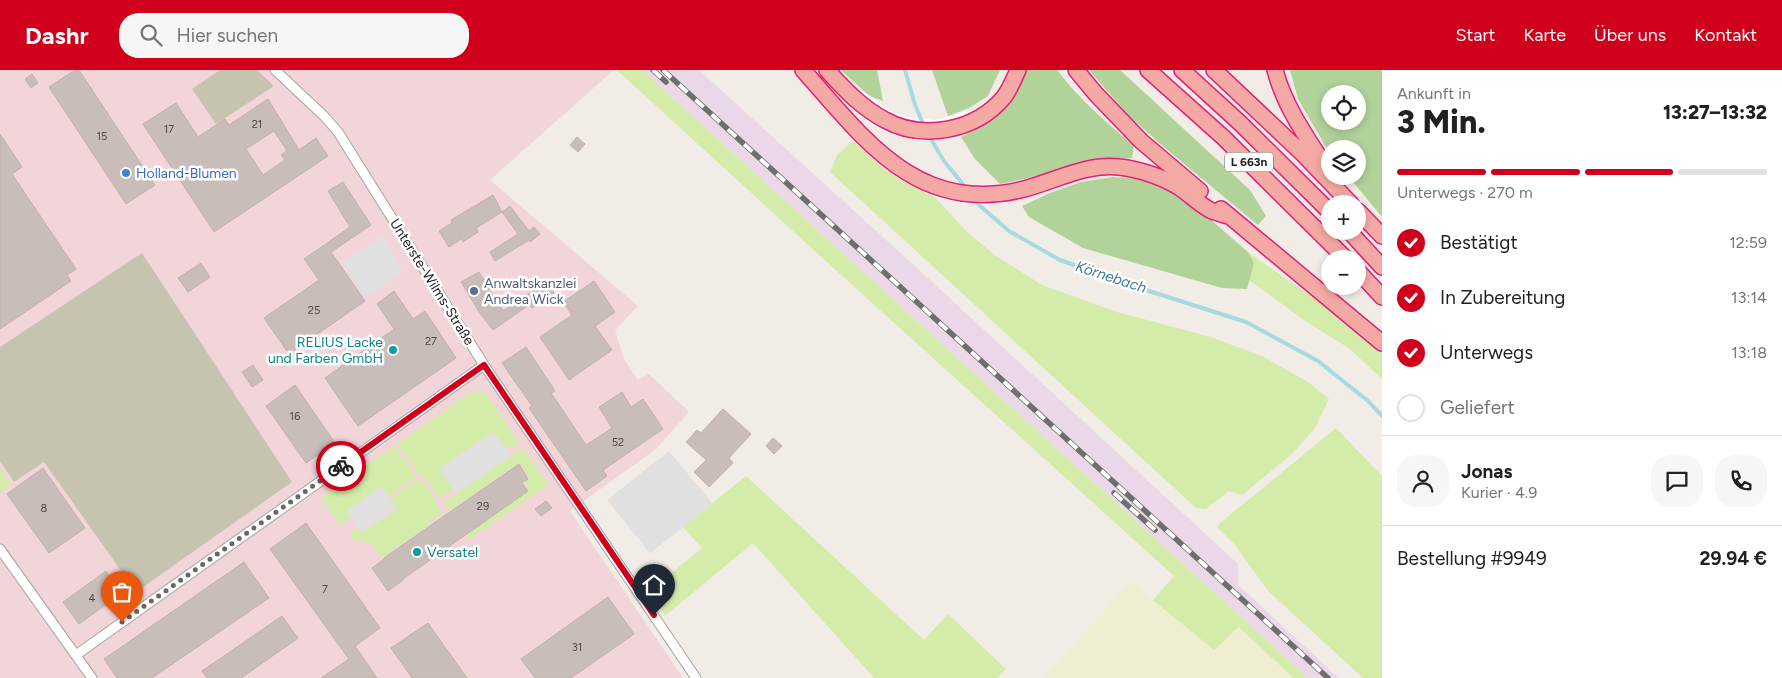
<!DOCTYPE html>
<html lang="de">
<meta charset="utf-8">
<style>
body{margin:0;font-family:Figtree,sans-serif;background:#f6f6f6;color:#202124;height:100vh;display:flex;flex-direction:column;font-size:19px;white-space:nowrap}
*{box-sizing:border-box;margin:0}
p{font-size:16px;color:#757577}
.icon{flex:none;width:28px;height:28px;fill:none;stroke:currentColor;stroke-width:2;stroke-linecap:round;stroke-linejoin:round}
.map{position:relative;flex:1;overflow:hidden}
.details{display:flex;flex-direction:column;background:#fff;width:400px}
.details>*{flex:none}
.buttons{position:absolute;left:1321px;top:15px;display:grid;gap:10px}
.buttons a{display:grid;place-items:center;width:45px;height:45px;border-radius:50%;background:#fff;box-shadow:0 2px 8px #0003;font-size:25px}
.pin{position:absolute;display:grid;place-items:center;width:42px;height:42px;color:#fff;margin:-51px -21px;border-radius:50% 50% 50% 0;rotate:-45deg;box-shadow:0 0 5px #0007}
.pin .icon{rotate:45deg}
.courier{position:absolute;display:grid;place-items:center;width:50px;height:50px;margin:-25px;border:4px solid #d0001c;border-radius:50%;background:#fff;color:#222;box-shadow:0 1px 6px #0007}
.overview em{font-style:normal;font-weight:800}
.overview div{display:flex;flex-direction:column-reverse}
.overview{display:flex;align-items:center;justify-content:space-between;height:85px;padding:0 15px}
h1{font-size:32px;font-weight:800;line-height:38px}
.bar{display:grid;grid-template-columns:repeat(4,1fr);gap:8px 5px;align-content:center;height:60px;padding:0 15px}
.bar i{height:6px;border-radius:4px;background:#e0e0e0}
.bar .selected{background:#d0001c}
.bar p{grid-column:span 4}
.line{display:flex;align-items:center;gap:12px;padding:0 15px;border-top:1px solid #e0e0e0}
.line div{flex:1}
.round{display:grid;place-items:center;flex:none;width:52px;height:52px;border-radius:20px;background:#f6f6f6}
ol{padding:0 15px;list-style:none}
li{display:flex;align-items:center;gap:15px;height:55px}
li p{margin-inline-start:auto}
li .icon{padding:5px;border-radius:50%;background:#d0001c;color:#fff;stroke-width:4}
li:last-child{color:#757577}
li i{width:28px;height:28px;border:2px solid #e0e0e0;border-radius:50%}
header{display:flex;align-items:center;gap:30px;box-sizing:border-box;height:70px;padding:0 25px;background:#d0001c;color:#fff}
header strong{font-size:24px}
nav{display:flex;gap:28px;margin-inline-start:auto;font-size:18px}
.search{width:350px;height:45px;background:#f6f6f6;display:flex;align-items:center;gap:12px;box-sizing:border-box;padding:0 18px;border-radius:20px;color:#757577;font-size:19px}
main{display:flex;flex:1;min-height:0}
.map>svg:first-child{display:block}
.commercial{fill:#f2d5d8}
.industrial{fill:#ead8e9}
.construction{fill:#c6c3b1}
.farmland{fill:#f0eed1}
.grass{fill:#d4ecaa}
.forest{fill:#b1d299;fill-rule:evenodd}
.parking{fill:#e0e0e0}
.pier{fill:#fff}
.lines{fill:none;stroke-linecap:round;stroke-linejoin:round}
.stream{stroke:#a5dae0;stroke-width:4}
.building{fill:#c9bdb9;stroke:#c3b0a8;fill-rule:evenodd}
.minor-casing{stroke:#a4a4a4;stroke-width:11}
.trunk-casing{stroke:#e2207c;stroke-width:18}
.minor{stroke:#fff;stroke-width:9}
.trunk{stroke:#f5a9a4;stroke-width:15}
.rail-casing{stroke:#6e6e6e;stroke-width:5.5}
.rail{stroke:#fff;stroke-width:4;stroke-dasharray:11;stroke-linecap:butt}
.done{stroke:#696765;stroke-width:5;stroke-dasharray:0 9}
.route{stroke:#d0001c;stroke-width:6}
.shop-dot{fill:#3f7fe0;stroke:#fff;stroke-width:2}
.service-dot{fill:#5c6f8a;stroke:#fff;stroke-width:2}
.culture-dot{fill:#0f9aa8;stroke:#fff;stroke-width:2}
.labels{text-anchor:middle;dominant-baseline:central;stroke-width:5;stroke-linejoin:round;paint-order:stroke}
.number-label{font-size:11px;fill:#4a4746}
.shield{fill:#fff;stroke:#636363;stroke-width:1}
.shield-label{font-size:12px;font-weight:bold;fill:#202020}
.shop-label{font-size:14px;fill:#366cbe;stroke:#fff;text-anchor:start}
.street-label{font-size:14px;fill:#202020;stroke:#fff}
.service-label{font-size:14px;fill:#4e5e75;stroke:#fff;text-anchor:start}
.culture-label{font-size:14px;fill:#0d838f;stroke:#fff;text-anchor:end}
.water-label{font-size:15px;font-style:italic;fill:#407a9c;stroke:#fff}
</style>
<header>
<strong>Dashr</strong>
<div class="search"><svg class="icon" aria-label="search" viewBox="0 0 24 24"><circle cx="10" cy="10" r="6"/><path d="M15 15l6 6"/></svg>Hier suchen</div>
<nav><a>Start</a><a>Karte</a><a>Über uns</a><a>Kontakt</a></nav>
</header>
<main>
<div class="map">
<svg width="1382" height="608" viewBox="0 0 1382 608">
<rect width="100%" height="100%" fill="#f1ece6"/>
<path class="commercial" d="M0,0h614l-124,110 148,126 -23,24 9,29 14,21 11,-6 40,38 -33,37 -86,62 113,167h-683z"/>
<path class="industrial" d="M642,0h57l218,198 321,296v21l101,93h-31z"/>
<path class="construction" d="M220,0h37l17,16 -58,38 -24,-35z
M142,183l150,229 -156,110 -92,-130 -30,20 -14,-21v-114z"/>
<path class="farmland" d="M1131,511l83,69 25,-23 54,51h-250z"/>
<path class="grass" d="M615,0h27l666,608h-15l-54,-51 -25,23 -61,-50 21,-24 -345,-312 -209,-191z
M853,71l27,24 21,15 34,17 31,34 30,25 46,29 75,27 94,25 53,20 44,25 21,17 -14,29 -23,26 -50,41 -13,-4 -23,18 -10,-1 -366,-336 7,-17z
M1249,183l87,60 46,38v28l-32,-30 -46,-29 -55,-40 5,-17z
M479,320l9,6 32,48 -6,4h-8l-13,-16 -53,36 13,22 -14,8 -15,-21 -5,-2 -22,-31 74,-52z
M1336,358l46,48v202h-19l-95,-87 -32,-45 -19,-19 3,-4z
M394,376l22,31 -28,19 -7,-9 -35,24 5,7 -11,7 -19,-27z
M521,379l4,1 23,35 -78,54 -3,-5 62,-44 -5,-8 5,-4 -10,-15 -70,48 -6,-8z
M0,398l11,16 -11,9z
M746,406l178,164 24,-26 58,55 -9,9h-123l-121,-135 -88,73 -15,-25 52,-43 -19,-21z
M419,409h2l16,22 -1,4 6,8 -12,8 2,3 -41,27v2l-8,7 -12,-16 -20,-5v-6l6,-6 5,6 35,-24 -7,-10z"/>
<path class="forest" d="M841,0h36l6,31 -14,-5z
M932,0h68l-12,26 -19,12 -21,8z
M1025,0h32c22,29 50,53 77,76l-2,12c-20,0 -41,4 -61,8 -24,6 -46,15 -71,18l-25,-25 -14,-22 14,-7 -1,-2c23,-16 42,-31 51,-58z
M1089,0h31l130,120 16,26 -8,9 -93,-77 -37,-33z
M1290,0h92v147l-34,-41h10v-27h-28v5l-32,-55zM1330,24h28v27h-28z
M1113,107l29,2 31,14 21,12 55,48 5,10 -7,26 -25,-1 -139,-40 -54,-31 -7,-11 28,-13 31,-11z"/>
<path class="parking" d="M383,166l20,35 -37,26 -24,-34z
M494,362l17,24 -55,38 -16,-26z
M669,381l44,53 -63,49 -43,-53z
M382,417l15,22 -35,24 -16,-22z"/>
<path class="pier" d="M1063,0h23l15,18 -14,11z
M863,21l27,20 17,6 28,3 21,-5 10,-4 9,19 -17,7 -18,3h-23l-23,-5 -22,-10 -24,-20z
M846,36l35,36 21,17 21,13 21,8 32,6 23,-1 38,-9 6,17 -34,9 -23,3 -28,-2 -23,-6 -34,-17 -21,-15 -27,-24 -21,-23z"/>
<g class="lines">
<path class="stream" d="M905,0l10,35 9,21
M928,64l16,27 22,27
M973,127l6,8 30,26 51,29 64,23 122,39 72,39 50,40 14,15"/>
</g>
<path class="building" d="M75,0h4l76,115 -29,19 -77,-117z
M32,4l6,9 -7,5 -6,-9z
M268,29l31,51 17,-12 12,18 -114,76 -71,-108 33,-21 22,34 27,-18 4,6zM274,61l13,20 -6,4 4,5 -22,15 -17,-26z
M0,64l22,33 -10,7 64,95 -9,6 4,6 -71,48z
M577,67l8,7 -7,8 -8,-7z
M343,112l28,43 -40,27 34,49 -76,53 -25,-36 55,-38 -15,-21 46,-32 -22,-36z
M493,125l9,17 -26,16 2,4 -15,10 -2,-3 -12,8 -10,-16 13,-8 -1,-3z
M510,136l19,25 5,-4 6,7 -10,8 -1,-2 -34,21 -5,-9 28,-18 -16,-22z
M201,193l9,14 -22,15 -10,-14z
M479,202l24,39 44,-30 7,12 -22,15 -3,-3 -36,25 -13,-17 -19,-31z
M594,211l21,31 -20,14 17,24 -43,30 -29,-43 32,-22 -9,-13z
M394,221l19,28 12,-8 31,47 -98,68 -33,-48 69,-49 -17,-25z
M526,277l29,44 -4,2 35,52 26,-17 -13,-21 23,-15 9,15 12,-8 20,30 -60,41 4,6 -21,15 -57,-83 3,-2 -30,-43z
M253,295l10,15 -11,7 -10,-15z
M295,315l40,58 -29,20 -40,-57z
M723,339l28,25 -22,24 4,5 -24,24 -15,-15 12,-12 -20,-18 11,-12 4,3z
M773,368l9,8 -8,8 -8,-8z
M519,394l9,15 -6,4 6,8 -125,88v1l-15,11 -16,-23 12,-9v-1z
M43,398l42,60 -36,25 -42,-59z
M546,431l6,7 -11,8 -6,-7z
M306,453l74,105 -25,18 22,32h-56l28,-19 -79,-110z
M244,492l25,36 -117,80h-35l-13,-19z
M106,501l16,22 -43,31 -16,-22z
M608,527l26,37 -63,44h-36l-14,-19z
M282,546l16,22 -57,40h-34l-5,-7z
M428,553l39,55h-55l-21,-30z"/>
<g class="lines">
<defs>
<path id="minor" d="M275,0l49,46 14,16 146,233 212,313
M0,479l92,129
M76,585l408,-290"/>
<path id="trunk" d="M803,0c62,70 115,146 221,119 31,-8 63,-26 95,-22 20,2 44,10 61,21 10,7 19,16 30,22 6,3 12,4 18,6
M827,0c17,19 35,38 58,50 38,21 91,11 119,-23 6,-8 10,-18 14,-27
M1076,0l19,23 46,48 59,50
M1148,0l76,68 122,121
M1182,0l58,53 90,89
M1214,0l89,84 48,50
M1275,0c10,38 33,69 54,102
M1221,139l161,134
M1358,141l24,25
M1349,161l33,36
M1358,201l24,26"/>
</defs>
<use href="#minor" class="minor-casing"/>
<use href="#trunk" class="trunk-casing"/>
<use href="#minor" class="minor"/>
<use href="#trunk" class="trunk"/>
<defs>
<path id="rail" d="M653,0l13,12
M663,0l665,608
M1114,423l41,37"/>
</defs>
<use href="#rail" class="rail-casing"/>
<use href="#rail" class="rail"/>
</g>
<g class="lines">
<path class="done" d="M122,552l219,-156"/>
<path class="route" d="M341,396l143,-101 170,250"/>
</g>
<circle class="shop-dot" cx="126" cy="103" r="5"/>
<circle class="service-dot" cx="474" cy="221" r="5"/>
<g class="culture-dot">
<circle cx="393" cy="280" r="5"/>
<circle cx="417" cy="482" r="5"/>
</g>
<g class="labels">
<g class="number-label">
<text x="257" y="54">21</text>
<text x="169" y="59">17</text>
<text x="102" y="66">15</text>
<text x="314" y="240">25</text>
<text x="431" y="271">27</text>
<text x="295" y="346">16</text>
<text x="618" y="372">52</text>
<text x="483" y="436">29</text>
<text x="44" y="438">8</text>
<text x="325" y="519">7</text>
<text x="92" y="528">4</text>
<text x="577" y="577">31</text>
</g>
<rect class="shield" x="1225" y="82.5" width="48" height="19" rx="4"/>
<g class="shield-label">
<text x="1249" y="92">L 663n</text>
</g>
<g class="shop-label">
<text x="136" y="103">Holland-Blumen</text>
</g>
<g class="street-label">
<text transform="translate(432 212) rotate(58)">Unterste-Wilms-Straße</text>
</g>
<g class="service-label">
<text x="484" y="213">Anwaltskanzlei<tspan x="484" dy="16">Andrea Wick</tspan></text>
</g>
<g class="culture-label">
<text x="383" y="272">RELIUS Lacke<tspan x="383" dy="16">und Farben GmbH</tspan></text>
<text x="427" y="482" text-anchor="start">Versatel</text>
</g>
<g class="water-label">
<text transform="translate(1111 207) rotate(18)">Körnebach</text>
</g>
</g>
</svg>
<div class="buttons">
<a><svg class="icon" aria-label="locate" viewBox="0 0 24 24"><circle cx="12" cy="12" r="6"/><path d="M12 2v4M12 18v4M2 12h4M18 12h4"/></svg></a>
<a><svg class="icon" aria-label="layers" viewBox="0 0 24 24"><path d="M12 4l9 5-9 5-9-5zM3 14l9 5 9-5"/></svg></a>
<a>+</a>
<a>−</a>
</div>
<div class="pin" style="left:122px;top:552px;background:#ea580c"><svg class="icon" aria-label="bag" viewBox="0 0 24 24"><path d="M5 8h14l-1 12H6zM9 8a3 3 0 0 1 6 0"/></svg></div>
<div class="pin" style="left:654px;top:545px;background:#1f2937"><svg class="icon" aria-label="home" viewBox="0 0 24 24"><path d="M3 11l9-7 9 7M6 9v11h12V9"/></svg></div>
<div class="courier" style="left:341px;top:396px"><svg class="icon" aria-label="bike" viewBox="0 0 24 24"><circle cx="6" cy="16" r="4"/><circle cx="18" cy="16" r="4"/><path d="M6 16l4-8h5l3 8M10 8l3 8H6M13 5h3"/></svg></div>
</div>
<section class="details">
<div class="overview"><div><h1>3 Min.</h1><p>Ankunft in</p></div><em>13:27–13:32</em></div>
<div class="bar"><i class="selected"></i><i class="selected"></i><i class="selected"></i><i></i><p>Unterwegs · 270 m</p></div>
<ol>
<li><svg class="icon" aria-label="check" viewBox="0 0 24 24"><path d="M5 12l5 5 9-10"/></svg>Bestätigt<p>12:59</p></li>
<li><svg class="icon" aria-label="check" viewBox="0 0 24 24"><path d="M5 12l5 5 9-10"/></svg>In Zubereitung<p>13:14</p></li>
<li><svg class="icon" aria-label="check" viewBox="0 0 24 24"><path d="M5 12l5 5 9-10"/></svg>Unterwegs<p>13:18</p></li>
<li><i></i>Geliefert</li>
</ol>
<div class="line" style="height:90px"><a class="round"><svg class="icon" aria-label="person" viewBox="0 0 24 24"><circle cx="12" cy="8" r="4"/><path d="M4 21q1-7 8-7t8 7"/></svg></a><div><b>Jonas</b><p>Kurier · 4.9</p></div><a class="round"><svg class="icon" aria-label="chat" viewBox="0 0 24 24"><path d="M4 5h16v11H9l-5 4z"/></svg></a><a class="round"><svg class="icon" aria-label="phone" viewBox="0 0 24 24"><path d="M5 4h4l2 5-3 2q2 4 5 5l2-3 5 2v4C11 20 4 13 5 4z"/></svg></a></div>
<div class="line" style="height:65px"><div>Bestellung #9949</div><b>29.94 €</b></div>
</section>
</main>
